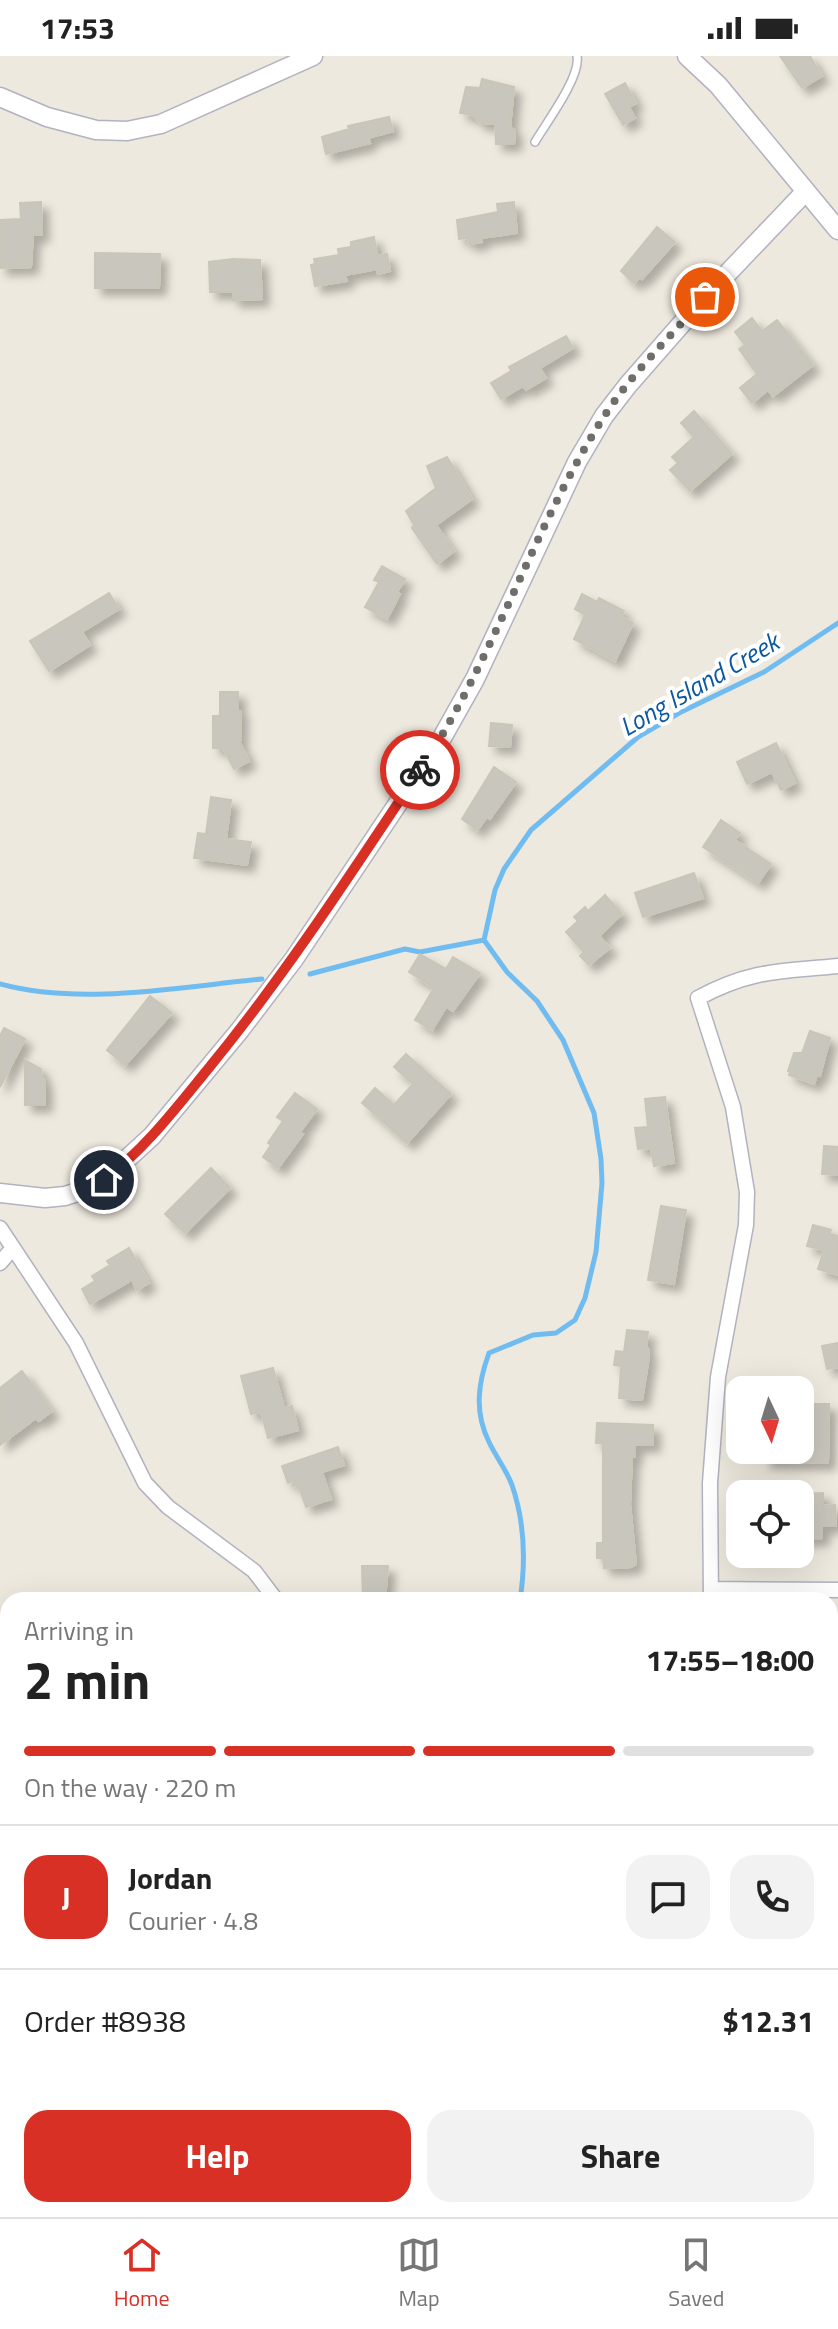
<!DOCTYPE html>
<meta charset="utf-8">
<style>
body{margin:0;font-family:"Titillium Web",sans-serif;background:#f2f2f2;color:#222;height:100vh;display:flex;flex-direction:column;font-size:30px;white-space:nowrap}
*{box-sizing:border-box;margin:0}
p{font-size:26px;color:#767676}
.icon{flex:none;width:44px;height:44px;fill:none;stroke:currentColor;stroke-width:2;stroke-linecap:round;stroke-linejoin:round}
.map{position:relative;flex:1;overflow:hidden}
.drawer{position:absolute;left:0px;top:1536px;width:838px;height:626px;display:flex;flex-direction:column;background:#fff;border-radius:24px 24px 0 0;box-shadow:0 8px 32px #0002}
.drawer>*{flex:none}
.needle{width:52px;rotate:176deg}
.buttons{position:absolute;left:726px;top:1320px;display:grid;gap:16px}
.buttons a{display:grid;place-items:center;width:88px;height:88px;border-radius:16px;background:#fff;box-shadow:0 8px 32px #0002;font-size:40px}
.pin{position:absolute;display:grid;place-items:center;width:68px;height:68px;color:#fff;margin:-34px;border:4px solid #fff;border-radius:50%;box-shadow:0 2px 8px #0007}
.courier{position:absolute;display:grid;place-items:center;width:80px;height:80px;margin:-40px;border:6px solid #d93025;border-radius:50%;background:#fff;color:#222;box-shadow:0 2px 10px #0007}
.summary em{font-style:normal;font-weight:700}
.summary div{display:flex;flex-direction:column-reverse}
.summary{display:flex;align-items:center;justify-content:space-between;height:136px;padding:0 24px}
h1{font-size:52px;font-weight:700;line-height:60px}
.bar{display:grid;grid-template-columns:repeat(4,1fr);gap:12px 8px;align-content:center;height:96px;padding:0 24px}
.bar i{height:10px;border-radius:6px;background:#e0e0e0}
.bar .on{background:#d93025}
.bar p{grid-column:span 4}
.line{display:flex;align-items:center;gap:20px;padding:0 24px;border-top:2px solid #e0e0e0}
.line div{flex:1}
.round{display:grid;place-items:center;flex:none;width:84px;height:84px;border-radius:24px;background:#f2f2f2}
.action{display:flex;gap:16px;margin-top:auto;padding:16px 24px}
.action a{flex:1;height:92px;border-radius:24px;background:#d93025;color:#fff;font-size:32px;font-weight:700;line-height:92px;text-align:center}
.action a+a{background:#f2f2f2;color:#222}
.status{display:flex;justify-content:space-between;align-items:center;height:56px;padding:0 40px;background:#fff;direction:ltr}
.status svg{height:22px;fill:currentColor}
.dock{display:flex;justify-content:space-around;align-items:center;height:112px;border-top:2px solid #e0e0e0;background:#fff;font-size:22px;color:#767676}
.dock a{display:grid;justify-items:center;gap:4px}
.dock .on{color:#d93025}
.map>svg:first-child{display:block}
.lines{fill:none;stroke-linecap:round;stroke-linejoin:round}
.stream{stroke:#70bcf1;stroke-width:5}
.building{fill:#c9c6bd;stroke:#cac6b7;stroke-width:2;filter:url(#shadow)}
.service-casing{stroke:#b2b2c0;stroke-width:10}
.minor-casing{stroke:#b2b2c0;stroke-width:17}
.tertiary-casing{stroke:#b2b2c0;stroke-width:21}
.service{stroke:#fff;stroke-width:7}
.minor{stroke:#fff;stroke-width:14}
.tertiary{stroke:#fff;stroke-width:18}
.done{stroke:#706e6a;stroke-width:8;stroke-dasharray:0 14.4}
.route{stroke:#d93025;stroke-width:10}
.labels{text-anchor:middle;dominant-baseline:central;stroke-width:8;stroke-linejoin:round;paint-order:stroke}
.water-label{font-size:26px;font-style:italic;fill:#0b58a1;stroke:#fff}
</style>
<div class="status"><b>17:53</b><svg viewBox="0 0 49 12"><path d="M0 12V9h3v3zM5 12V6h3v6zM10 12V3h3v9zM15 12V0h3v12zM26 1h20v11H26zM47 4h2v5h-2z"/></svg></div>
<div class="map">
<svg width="838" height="2161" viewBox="0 0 838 2161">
<defs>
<filter id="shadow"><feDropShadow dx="7" dy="7" stdDeviation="4" flood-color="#0004"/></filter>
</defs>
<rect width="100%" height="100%" fill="#eee9de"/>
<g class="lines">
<path class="stream" d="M310,918l95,-25 15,3 64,-12
M0,928c81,22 179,3 262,-5
M520,1544c6,-39 5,-77 -8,-115 -6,-16 -16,-28 -23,-43 -15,-30 -11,-59 0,-89l44,-18 23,-2 19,-13 10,-22 11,-46 6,-69 -1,-24 -7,-46 -31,-73 -26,-39 -30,-29 -23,-32 11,-50 9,-21 27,-39 107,-93 41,-24 85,-41 74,-49
M0,2046l8,-1"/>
</g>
<path class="building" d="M780,0h30l12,20 -20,12z
M482,23l32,8 -4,41 5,2 -1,14h-18l-1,-21 -13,1 -10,-9 -12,-2 6,-26 14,1z
M625,27l11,20 -7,4 6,11 -12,7 -18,-31z
M389,61l4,14 -25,7 2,5 -44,11 -4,-17 27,-8 -1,-3z
M41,146l1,33h-9l-2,32 -31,1v-48l21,-1 -1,-16z
M514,146l3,31 -36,5 1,4 -13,2 -1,-6 -9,1 -2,-19 41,-8 -1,-8z
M657,171l18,15 -33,37 -2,-2 -6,6 -13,-12z
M374,181l3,19 10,-2 3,17 -12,3 -1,-5 -32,6 2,6 -32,5 -4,-21 4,-1 -1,-5 25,-4 -1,-6 13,-2v-5z
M95,197l65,1 -1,34h-64z
M233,203l27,1 2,39 -29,1v-8h-23l-1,-30z
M752,262l10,13 15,-11 36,45 -40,31 -5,-6 -16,13 -12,-15 17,-14 -18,-25 6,-4 -10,-13z
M566,280l7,12 -33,20 6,10 -20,12 -3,-4 -22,13 -10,-16 20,-12 -2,-4z
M694,355l38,43 -42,37 -20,-21 8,-7 -6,-6 22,-20 -13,-14z
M447,401l25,42 -36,26 18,26 -17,13 -25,-36 2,-3 -8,-14 30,-23 -9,-22z
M382,510l23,13 -8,13 3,2 -13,25 -22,-12 14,-25 -5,-2z
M109,537l10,16 -37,23 8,13 -41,26 -19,-30z
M582,538l15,8 2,-4 25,13 -3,6 12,6 -18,38 -41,-22 11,-24 -10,-6z
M220,636h18v19h3l-1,32 9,18 -15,8 -11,-21h-10v-32h7z
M491,667l21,2 -2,22 -21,-1z
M776,687l19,40 -14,7 -9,-18 -25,12 -10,-22z
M494,711l22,15 -26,37 -3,-2 -10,13 -15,-11z
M211,741l20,3 -5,39 25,3 -4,23 -53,-7 4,-25 8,1z
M721,764l19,13 -5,7 36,24 -13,19 -55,-36z
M694,817l9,25 -60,19 -8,-24z
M605,839l17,19 -23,22 11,12 -21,17 -9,-9 4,-4 -18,-20 12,-11 -4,-4 11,-10 3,4z
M420,898l26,15 7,-12 27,16 -27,38 -7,-4 -14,23 -17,-10 19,-32 -25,-16z
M150,940l22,17 -47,52 -18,-15z
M4,972l21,11 -25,48v-51z
M810,975l20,7 -10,38 -3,-1 -3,9 -25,-9 1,-3 -2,-1 6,-18h8z
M406,998l45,40 -44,49 -45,-40 13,-15 19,17 19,-21 -19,-17z
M25,1004l16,9 1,9 3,2v25h-20z
M295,1037l22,16 -17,23 3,2 -25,34 -15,-11 8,-12 -3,-2 15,-22 -6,-4z
M665,1041l9,66 -20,3 -3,-18 -13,1 -3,-21 13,-1 -3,-28z
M824,1090l14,1v28l-16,-1z
M211,1112l19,20 -45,45 -20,-19z
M661,1150l25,4 -12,74 -26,-4z
M813,1169l18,5 -2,4 9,2v39l-20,-6 6,-19 -17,-4z
M129,1192l20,35 -12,7 -5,-10 -42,24 -8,-15 13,-8 -3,-5 18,-11 -3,-4z
M627,1274l21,2 -2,16h2l1,9 -7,43 -23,-2 2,-32 -7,-1 2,-14 8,1z
M838,1287v24l-11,2 -5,-23z
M273,1312l11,40 8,-2 6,24 -30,8 -7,-26 -10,2 -10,-38z
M22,1315l30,40 -13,10 -3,-3 -36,27v-57z
M804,1348h25l-1,59 -64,-2v-11h36v-3h3z
M597,1367l56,2v20h-18v12h-3l-2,47 6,60 -5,3 -27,1 -1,-10h-6v-15h6v-100h-7z
M338,1391l6,18 -22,7 9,27 -25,8 -7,-20 -2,1 -2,-8 -7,3 -6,-17z
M823,1437v13l12,-1 1,21h-14v12l-22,1v-45z
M362,1510h26l-3,34h-22z"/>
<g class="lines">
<defs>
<path id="service" d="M535,86c11,-19 46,-65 42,-86"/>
<path id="minor" d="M0,1172l76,115 69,140 23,24 86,64 22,29
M0,1207l12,-14
M711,1533l127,1
M711,1544l-1,-117 8,-106 28,-152 1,-33 -14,-85 -35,-109c54,-29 82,-26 140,-32
M685,2161l2,-7"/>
<path id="tertiary" d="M687,0l31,29 120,145
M0,41l47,20 49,13 31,1 34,-7 152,-68
M0,1137l45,5 20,-2 22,-7 17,-9 48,-44 88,-106 54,-71 149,-223 32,-57 102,-217 27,-46 24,-31 77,-88 101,-106"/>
</defs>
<use href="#service" class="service-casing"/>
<use href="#minor" class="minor-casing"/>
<use href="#tertiary" class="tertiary-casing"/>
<use href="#service" class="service"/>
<use href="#minor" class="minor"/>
<use href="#tertiary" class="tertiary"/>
</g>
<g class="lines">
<path class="done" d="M420,714c74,-110 112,-240 183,-352 28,-44 68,-82 102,-121"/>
<path class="route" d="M104,1124c41,-31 72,-72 104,-111 78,-95 144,-197 212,-299"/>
</g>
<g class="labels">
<g class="water-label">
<text transform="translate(699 628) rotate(-30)">Long Island Creek</text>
</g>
</g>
</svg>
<div class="buttons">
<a><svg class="needle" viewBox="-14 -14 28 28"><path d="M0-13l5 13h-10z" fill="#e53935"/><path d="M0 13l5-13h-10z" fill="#767676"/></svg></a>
<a><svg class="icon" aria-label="locate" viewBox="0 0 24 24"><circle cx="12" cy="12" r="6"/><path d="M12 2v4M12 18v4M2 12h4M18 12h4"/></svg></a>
</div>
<div class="pin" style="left:705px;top:241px;background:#ea580c"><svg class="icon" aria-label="bag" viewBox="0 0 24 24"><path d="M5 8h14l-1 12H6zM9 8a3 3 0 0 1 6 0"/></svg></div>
<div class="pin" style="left:104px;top:1124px;background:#1f2937"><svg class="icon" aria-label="home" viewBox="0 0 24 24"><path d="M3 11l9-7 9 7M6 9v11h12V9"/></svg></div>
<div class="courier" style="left:420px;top:714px"><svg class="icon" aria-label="bike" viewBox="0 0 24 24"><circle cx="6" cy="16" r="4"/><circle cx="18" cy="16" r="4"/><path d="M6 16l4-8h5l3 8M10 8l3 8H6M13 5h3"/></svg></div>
<section class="drawer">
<div class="summary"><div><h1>2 min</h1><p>Arriving in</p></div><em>17:55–18:00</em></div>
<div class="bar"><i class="on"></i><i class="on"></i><i class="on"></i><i></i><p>On the way · 220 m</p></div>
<div class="line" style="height:144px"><b class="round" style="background:#d93025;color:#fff">J</b><div><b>Jordan</b><p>Courier · 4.8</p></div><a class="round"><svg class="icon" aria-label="chat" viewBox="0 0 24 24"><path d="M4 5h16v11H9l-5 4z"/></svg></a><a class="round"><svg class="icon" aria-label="phone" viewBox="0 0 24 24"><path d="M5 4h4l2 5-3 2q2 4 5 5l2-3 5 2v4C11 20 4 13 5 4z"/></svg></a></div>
<div class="line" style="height:104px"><div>Order #8938</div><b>$12.31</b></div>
<div class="action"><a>Help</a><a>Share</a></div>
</section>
</div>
<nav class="dock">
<a class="on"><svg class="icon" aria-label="home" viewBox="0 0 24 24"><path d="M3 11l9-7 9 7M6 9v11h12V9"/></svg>Home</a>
<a><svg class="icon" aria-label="map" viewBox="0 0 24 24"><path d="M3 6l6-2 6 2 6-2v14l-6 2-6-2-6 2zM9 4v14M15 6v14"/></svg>Map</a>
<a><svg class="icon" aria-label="saved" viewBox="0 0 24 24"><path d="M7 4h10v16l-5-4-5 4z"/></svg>Saved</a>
</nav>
